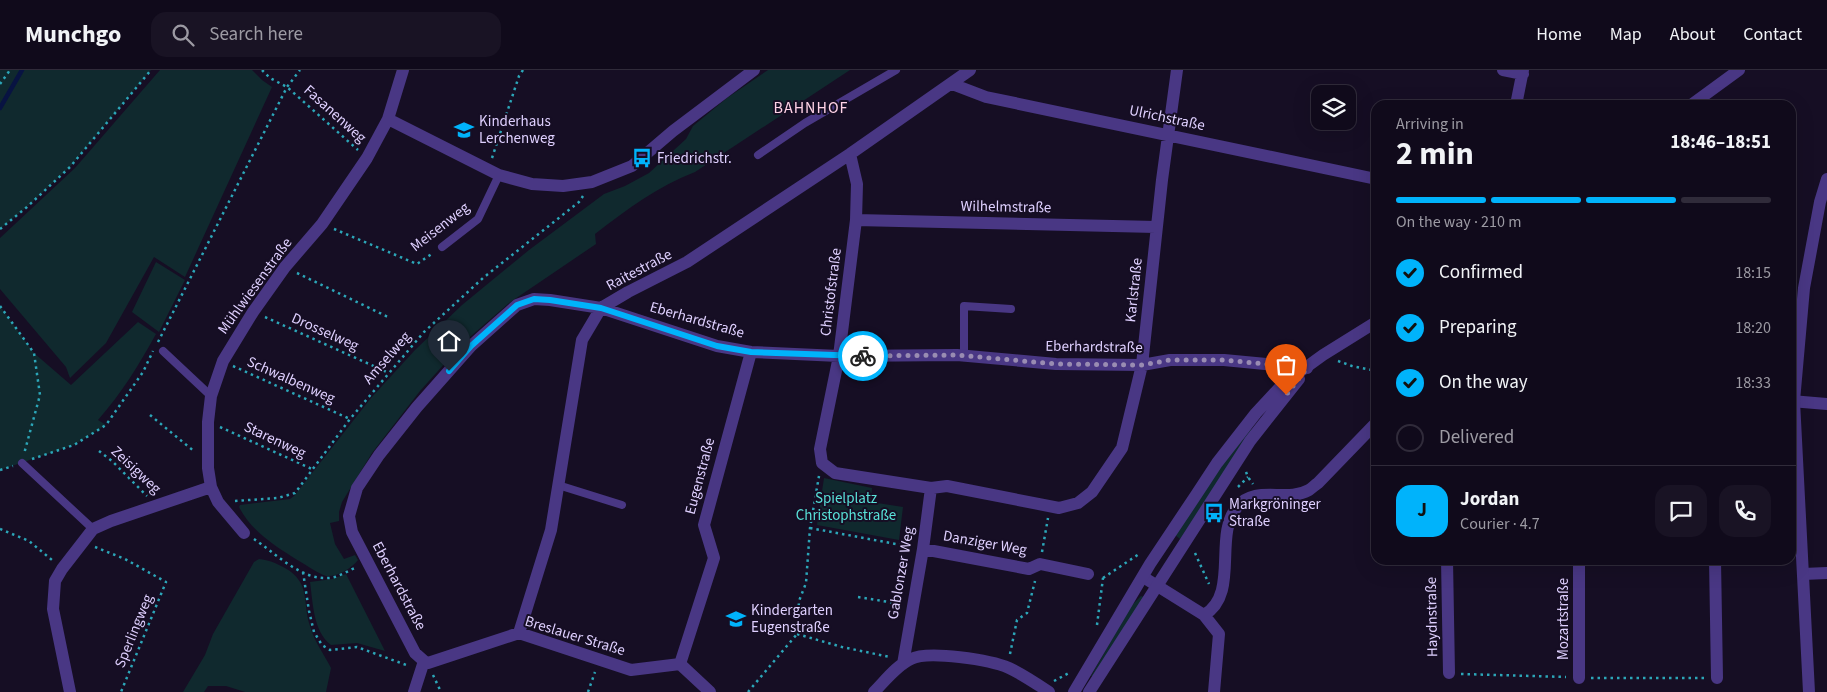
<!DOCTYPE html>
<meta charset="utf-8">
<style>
body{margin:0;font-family:"Source Sans 3",sans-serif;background:#191324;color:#f1f3f6;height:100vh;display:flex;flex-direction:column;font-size:19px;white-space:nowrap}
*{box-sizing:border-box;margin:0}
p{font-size:16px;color:#9c9aa3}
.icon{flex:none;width:28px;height:28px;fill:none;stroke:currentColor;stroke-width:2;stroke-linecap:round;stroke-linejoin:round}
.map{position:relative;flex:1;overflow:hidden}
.drawer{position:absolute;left:1371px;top:30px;width:425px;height:465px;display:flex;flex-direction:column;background:#100a1b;border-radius:15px;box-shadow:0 5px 20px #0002,0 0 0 1px #302b3a}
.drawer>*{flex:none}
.fabs{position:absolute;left:1311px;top:15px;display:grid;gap:10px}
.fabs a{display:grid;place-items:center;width:45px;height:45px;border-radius:10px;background:#100a1b;box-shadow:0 5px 20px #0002,0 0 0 1px #302b3a;font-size:25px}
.pin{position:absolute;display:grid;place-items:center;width:42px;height:42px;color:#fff;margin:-51px -21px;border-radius:50% 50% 50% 0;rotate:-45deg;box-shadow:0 0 5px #0007}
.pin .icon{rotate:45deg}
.courier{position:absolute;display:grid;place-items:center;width:50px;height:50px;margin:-25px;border:4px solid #00b3fb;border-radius:50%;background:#fff;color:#222;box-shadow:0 1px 6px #0007}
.head em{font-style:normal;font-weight:700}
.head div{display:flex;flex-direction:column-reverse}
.head{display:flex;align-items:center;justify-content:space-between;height:85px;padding:0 25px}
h1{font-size:32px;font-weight:700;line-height:38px}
.bar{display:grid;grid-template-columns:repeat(4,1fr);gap:8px 5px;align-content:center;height:60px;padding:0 25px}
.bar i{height:6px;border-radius:4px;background:#302b3a}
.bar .current{background:#00b3fb}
.bar p{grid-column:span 4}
.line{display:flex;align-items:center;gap:12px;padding:0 25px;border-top:1px solid #302b3a}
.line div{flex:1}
.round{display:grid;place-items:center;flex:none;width:52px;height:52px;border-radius:15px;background:#191324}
ol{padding:0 25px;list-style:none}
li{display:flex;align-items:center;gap:15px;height:55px}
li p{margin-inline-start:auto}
li .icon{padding:5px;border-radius:50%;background:#00b3fb;color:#111;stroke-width:4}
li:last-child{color:#9c9aa3}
li i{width:28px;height:28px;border:2px solid #302b3a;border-radius:50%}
header{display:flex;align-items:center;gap:30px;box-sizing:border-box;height:70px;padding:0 25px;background:#100a1b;border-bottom:1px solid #302b3a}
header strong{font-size:24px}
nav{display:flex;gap:28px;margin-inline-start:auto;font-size:18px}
.search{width:350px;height:45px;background:#191324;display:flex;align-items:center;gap:12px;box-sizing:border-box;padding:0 18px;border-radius:15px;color:#9c9aa3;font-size:19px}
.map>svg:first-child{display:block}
.green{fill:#10292e}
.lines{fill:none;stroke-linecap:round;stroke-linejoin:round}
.stream{stroke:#081342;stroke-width:4.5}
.path{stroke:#2ca6b8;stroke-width:2.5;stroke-dasharray:2.5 4;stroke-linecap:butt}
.service{stroke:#493784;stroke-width:8}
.minor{stroke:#493784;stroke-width:12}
.tertiary{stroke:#493784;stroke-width:12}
.done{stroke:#998cb2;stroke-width:5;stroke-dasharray:0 9}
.route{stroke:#00b3fb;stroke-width:6}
.labels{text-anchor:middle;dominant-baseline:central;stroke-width:4;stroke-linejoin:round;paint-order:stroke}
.street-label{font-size:15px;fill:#dfd0ff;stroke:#160e24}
.poi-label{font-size:15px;fill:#dfd0ff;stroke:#160e24;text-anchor:start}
.park-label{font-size:15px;fill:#59e2d9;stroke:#160e24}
.neighbourhood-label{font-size:16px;letter-spacing:1px;fill:#ffd2e6;stroke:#160e24}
</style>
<header>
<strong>Munchgo</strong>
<div class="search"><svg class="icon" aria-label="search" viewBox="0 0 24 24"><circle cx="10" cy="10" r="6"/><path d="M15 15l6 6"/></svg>Search here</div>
<nav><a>Home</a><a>Map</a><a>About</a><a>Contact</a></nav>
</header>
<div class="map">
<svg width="1827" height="622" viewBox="0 0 1827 622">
<rect width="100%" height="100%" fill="#160e24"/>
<path class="green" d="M0,0h151l-81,97 -43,40 -27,22z
M160,0h92l10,10 10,7 -87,190 -31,-20 -48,86 -36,35 -4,-11 -66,-78v-51l75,-70z
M768,0h82l-155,102c-37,14 -69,38 -100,62l1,10 -87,59 -46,40 -43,48 -48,62 -30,49 -3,10v9l-9,2 5,21 9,15 11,-4 3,5c-7,9 -21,17 -32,16 -9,-3 -18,-10 -27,-15 -24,-15 -47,-29 -60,-54l1,-2 50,-6 4,-3 77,-98 44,-48 47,-45 67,-55 75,-56 21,-8 24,-13 37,-34 7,-13 34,-28z
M156,192l29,18 -26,52 -27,-20z
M0,236l34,47 37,32 67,-63 18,12c-17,31 -35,60 -58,86l8,5 -32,20 -74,25z
M1251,359l1,1 -72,109 -6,-5 63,-90z
M824,408l48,10 -1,14 32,5 -4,33 -82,-15z
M259,489c10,1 17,4 26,9 26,15 17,33 25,58 4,15 14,28 21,42l-5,24h-81l-19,-6h-18l-4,6h-21l22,-37 8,-21 41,-72z
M346,504l39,77 -28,-8 -26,2c-18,-14 -18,-42 -21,-63l22,-3z
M1141,526l3,1 -51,79h-2l40,-70z"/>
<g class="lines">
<path class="stream" d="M0,38l22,-38"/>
<path class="path" d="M262,0l8,8 17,9 71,63
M0,14l10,-14
M492,88l27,-82 4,-6
M0,159l27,-22 43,-40 81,-97
M334,159l83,35 16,-11
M297,203l93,45
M0,236l34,47 6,42 -16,59
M265,247l124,56
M158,272l129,-255 13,-17
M1338,291l14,5 24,5
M233,296l117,53
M150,345l45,37
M220,357l92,42
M99,381l13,10 35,35
M32,389l42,-14 32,-20 37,-53 10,-21
M0,400l13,-4
M1246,402l2,5 5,7
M1238,417l10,-10
M235,431l43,-3 17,-5 55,-74 74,-87 59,-54 96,-76 4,-6
M810,458l102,19
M0,459l29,12 23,19
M254,469c21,14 47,41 74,39 10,0 21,-8 29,-11
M95,477l30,12 41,23 -45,110
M1042,482l6,-34
M1195,483l14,31
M303,502l6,39 5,21 8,13 8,5 27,-3 52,19
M1103,508l36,-24
M858,527l43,7
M1097,555l6,-47 -4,-1
M797,564l45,13 48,10
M1010,584l7,-34 10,-7 8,-32
M1461,604l105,3
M433,605l8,17
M1591,608h115
M1054,611l15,-8
M588,622l7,-20
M748,622l49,-58 2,-33 7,-18 4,-55 9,-52"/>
<path class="service" d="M758,85l47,-32 91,-53
M442,177l36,-28 21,-44
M163,281l48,45
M964,285v-49l47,3
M22,393l71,66
M558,415l64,20"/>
<path class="minor" d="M1503,0l20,4
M952,14l34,13 390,82
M1516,35l7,-35
M388,49l111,56 33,9 31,2 29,-4 40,-16 41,-35 81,-61
M850,84l7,30 -1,36 -17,136 -19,93 2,14 13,10 96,15 16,-2 112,22 19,-5 14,-11 30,-44 20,-83 20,-185 15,-110
M856,150l300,7
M1791,331l36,3
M244,463l-26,-31 -7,-15 -3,-19v-46l3,-26 12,-35 30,-49 32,-45 37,-43 45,-66 21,-39 15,-49
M923,479l106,20 11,-5 48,10
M1447,490l2,113
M1579,490v118
M1715,490l2,118
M1803,504l24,-1
M1143,507l61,38 15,19 -5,58
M1204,545c36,-21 9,-79 33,-108 19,-23 49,-4 72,-17 3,-2 6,-5 9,-7l58,-60
M519,563l32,-103 31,-190 19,-32 27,-16 59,-30 163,-108 120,-84
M424,591l-9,-8 -63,-121 -3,-16 8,-28 22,-33 38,-48 54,-61 46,-41 17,-6 16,1 51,8 116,38 34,6 88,4 118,-1 99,9 86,1 28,-5h54l83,8
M424,591l4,2 91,-30 112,37 49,-6 30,28
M680,594l34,-106 -10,-33 47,-173
M903,594l20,-115 8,-61
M70,622l-17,-83 2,-28 7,-12 31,-40 18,-8 100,-34
M414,622l10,-31
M874,622c11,-11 23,-27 37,-33 17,-9 80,1 98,9 13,6 28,16 40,24"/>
<path class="tertiary" d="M1691,35l48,-35
M1074,622l76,-128 46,-69 21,-32 39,-50 27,-29 40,-29 53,-33
M1089,622l161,-251 49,-62
M1809,622l-15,-291 10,-113 16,-86 7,-23"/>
</g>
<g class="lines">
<path class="done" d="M863,286l94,-1 99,9 86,1 28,-5h54l83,8 -21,27"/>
<path class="route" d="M449,301l22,-25 46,-41 17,-6 16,1 51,8 116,38 34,6 112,4"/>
</g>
<defs>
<symbol id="school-bare" viewBox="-9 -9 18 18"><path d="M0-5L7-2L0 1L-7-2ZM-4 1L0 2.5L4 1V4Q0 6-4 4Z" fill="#00b3fb" stroke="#160e24" stroke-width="2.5" paint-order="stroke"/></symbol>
<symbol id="bus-bare" viewBox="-9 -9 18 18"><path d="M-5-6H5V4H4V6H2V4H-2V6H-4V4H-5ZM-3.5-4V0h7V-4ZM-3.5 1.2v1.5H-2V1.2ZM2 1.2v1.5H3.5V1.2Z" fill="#00b3fb" stroke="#160e24" stroke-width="2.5" paint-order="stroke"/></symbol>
</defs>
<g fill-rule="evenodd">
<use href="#school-bare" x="450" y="46" width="28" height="28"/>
<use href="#bus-bare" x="628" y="74" width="28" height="28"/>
<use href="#bus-bare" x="1200" y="429" width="28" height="28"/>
<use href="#school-bare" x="722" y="535" width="28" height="28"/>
</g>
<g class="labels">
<g class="street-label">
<text transform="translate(335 44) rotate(42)">Fasanenweg</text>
<text transform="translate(1167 48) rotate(12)">Ulrichstraße</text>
<text transform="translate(1006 137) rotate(1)">Wilhelmstraße</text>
<text transform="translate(440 157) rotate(-38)">Meisenweg</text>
<text transform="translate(639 200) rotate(-28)">Raitestraße</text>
<text transform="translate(255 216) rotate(-54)">Mühlwiesenstraße</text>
<text transform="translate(1134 220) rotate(-84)">Karlstraße</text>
<text transform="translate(831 222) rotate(-83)">Christofstraße</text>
<text transform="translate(697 250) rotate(16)">Eberhardstraße</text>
<text transform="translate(325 262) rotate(24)">Drosselweg</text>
<text transform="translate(1094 277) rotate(1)">Eberhardstraße</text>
<text transform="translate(387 288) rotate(-49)">Amselweg</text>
<text transform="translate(291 310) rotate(24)">Schwalbenweg</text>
<text transform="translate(275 370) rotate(25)">Starenweg</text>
<text transform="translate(136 400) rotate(43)">Zeisigweg</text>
<text transform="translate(700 406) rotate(-75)">Eugenstraße</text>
<text transform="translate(985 473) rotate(10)">Danziger Weg</text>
<text transform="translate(901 503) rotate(-80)">Gablonzer Weg</text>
<text transform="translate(399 516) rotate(62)">Eberhardstraße</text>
<text transform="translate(1432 547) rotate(-91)">Haydnstraße</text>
<text transform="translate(1563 549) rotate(-90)">Mozartstraße</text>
<text transform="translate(134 561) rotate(-68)">Sperlingweg</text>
<text transform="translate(575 566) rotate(17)">Breslauer Straße</text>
</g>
<g class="poi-label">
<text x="479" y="51">Kinderhaus<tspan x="479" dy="17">Lerchenweg</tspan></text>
<text x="657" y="88">Friedrichstr.</text>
<text x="1229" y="434">Markgröninger<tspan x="1229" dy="17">Straße</tspan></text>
<text x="751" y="540">Kindergarten<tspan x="751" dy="17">Eugenstraße</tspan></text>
</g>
<g class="park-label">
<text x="846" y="428">Spielplatz<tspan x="846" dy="17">Christophstraße</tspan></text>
</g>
<g class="neighbourhood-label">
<text x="811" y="38">BAHNHOF</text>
</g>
</g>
</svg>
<div class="fabs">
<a><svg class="icon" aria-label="layers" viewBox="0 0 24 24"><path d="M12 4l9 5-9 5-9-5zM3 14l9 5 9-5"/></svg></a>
</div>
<div class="pin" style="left:1286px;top:325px;background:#ea580c"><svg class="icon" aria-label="bag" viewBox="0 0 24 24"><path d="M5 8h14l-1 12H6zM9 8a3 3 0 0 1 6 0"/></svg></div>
<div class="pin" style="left:449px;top:301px;background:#1f2937"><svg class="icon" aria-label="home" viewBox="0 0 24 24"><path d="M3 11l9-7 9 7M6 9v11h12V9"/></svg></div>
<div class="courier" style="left:863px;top:286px"><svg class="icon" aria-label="bike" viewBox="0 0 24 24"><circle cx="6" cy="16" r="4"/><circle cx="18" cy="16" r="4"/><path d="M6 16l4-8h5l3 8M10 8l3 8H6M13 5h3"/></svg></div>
<section class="drawer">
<div class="head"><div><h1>2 min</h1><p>Arriving in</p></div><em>18:46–18:51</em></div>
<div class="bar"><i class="current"></i><i class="current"></i><i class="current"></i><i></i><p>On the way · 210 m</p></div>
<ol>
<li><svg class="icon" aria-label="check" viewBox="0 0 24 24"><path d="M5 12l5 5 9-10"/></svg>Confirmed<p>18:15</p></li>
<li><svg class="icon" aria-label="check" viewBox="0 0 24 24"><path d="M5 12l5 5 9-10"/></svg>Preparing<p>18:20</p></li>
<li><svg class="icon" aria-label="check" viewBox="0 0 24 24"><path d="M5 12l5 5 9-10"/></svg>On the way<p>18:33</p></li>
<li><i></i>Delivered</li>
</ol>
<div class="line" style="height:90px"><b class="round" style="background:#00b3fb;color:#111">J</b><div><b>Jordan</b><p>Courier · 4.7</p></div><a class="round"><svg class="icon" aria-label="chat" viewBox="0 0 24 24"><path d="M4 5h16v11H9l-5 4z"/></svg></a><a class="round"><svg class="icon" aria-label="phone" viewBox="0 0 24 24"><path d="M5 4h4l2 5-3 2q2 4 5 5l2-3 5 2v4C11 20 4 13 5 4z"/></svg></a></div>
</section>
</div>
